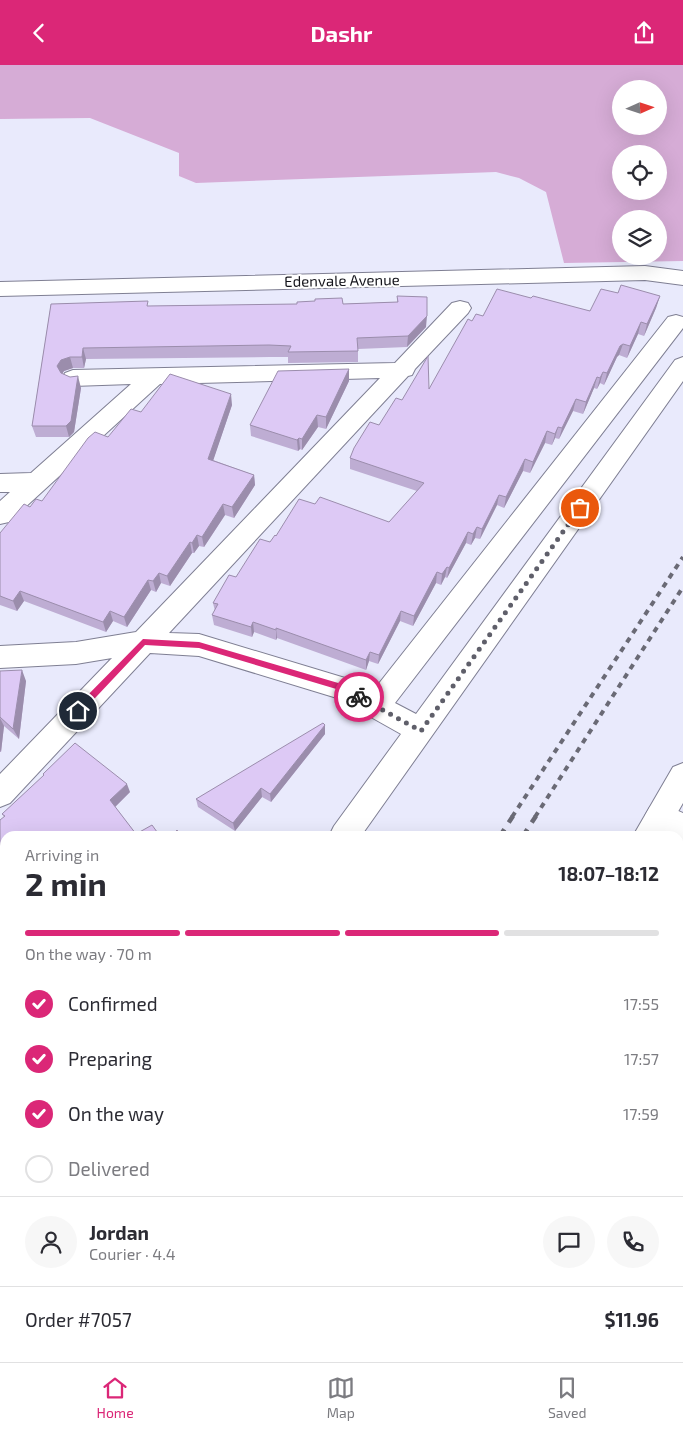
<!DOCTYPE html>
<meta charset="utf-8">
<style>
body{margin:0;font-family:"Exo 2",sans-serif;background:#f7f7f7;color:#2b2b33;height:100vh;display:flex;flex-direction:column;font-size:19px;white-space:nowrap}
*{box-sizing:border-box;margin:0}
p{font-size:16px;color:#7c7c81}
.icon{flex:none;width:28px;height:28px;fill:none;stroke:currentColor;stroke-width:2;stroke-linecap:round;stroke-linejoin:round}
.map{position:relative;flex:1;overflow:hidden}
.side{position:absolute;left:0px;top:766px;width:684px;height:531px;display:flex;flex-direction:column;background:#fff;border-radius:15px 15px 0 0;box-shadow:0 5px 20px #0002}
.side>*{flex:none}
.needle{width:32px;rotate:87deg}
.fabs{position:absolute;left:612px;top:15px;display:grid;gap:10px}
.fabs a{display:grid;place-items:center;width:55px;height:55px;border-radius:50%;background:#fff;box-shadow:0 5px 20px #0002;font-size:25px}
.pin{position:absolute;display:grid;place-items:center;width:42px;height:42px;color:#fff;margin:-21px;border:2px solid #fff;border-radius:50%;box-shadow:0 1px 5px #0007}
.courier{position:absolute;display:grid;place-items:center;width:50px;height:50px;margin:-25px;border:4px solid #db2777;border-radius:50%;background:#fff;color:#222;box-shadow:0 1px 6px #0007}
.head em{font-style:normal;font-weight:700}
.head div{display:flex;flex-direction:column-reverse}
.head{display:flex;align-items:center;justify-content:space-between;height:85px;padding:0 25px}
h1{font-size:32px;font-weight:700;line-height:38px}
.bar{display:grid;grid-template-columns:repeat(4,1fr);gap:8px 5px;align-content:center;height:60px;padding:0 25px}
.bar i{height:6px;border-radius:4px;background:#e1e1e2}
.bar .active{background:#db2777}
.bar p{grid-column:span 4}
.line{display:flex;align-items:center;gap:12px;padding:0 25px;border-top:1px solid #e1e1e2}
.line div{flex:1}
.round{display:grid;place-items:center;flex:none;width:52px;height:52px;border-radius:26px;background:#f7f7f7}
ol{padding:0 25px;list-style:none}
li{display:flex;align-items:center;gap:15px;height:55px}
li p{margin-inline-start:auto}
li .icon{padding:5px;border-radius:50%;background:#db2777;color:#fff;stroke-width:4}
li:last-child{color:#7c7c81}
li i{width:28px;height:28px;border:2px solid #e1e1e2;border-radius:50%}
header{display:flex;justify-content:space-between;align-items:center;height:65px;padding:0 25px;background:#db2777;color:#fff;font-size:22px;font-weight:700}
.menu{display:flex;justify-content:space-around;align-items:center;height:70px;border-top:1px solid #e1e1e2;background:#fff;font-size:14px;color:#7c7c81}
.menu a{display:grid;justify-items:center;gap:2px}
.menu .active{color:#db2777}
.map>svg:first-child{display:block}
.green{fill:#d6acd6;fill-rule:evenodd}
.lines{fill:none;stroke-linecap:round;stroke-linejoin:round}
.minor-casing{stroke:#7f7f93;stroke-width:2}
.major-casing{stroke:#7f7f93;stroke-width:2}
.minor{fill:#fff;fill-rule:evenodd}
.major{fill:#fff;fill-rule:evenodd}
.rail-far1{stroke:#6a6a75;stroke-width:4;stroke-dasharray:5.5 5.5;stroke-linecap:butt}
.rail{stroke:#6a6a75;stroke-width:4.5;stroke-dasharray:8 8;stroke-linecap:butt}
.wall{fill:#beadd3}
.shaded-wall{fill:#9b8dac}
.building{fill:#ddc9f5;stroke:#9b8dac}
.route{fill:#db2777}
.done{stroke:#5f5f6a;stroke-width:5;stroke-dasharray:0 9}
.labels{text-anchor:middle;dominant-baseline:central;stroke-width:4;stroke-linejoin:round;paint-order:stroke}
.far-street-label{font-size:15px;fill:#14141b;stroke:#fff}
</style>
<header><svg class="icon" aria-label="back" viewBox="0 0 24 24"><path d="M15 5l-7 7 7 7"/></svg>Dashr<svg class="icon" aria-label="share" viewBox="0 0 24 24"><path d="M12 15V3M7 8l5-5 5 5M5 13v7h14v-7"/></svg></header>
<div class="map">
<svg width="683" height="1297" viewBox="0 0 683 1297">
<rect width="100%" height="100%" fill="#e9eafc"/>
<path class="green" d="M0,0h683v196l-119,2 -18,-71 -27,-14 -23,-6 -300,11 -17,-7v-23l-89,-35 -90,1zM621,24h38v37h-38zM621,89h38v37h-38zM621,154h38v37h-38z"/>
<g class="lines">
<defs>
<path id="minor" d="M645,201l38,5v14l-38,-5 -645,16v-14z
M460,236l8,2 3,5 -3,5 -53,56 -3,6 -4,1 -239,257 30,1 146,44 28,13 295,-374 8,-2 7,2v11l-288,375 21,11 259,-354 8,-3v24l-322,455h-32l5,-10 67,-92 -64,-36 -138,-42 -49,-3 -140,150 -10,4v-33l112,-116 -36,6 -76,4v-22l76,-4 60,-10 244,-254 -220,6 -151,138 -9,2v-23l10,-9h-10v-18l31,-1 100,-89 -58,2 -8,-3 -3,-5 3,-5 8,-3 322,-7 57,-60z
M660,738l23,10v28l-4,-1v-4c-14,0 -28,-7 -34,-20l5,-9z
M5,1114v38l-5,3v-39z
M0,1179h5v36h-5z"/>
<path id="major" d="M683,698v40l-19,33h-31l40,-69z
M683,944v39l-4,1v-38z
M327,1292h39l-2,5h-39z
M496,1292h39l-2,5h-39z"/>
</defs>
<use href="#minor" class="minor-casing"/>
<use href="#major" class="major-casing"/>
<use href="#minor" class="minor"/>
<use href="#major" class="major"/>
<path class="rail-far1" d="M512,752l171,-260
M535,752l148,-230"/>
<path class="rail" d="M500,771l13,-20
M523,771l13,-20
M156,1297l3,-5
M186,1297l3,-5"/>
</g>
<path class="wall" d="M618,228l42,3 -4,12 -12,28 -6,-2 -11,24 -8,-3 -2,2 -13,28 -4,-2 -3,6 -3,-1 -11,26 -10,-3 -14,28 -4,-1 -3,7 -7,-2 -15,30 -7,-2 -19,37 -7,-3 -17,34 -5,-1 -4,7 -5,-2 -19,35 -2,-1 -4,8 -5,-2 -23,43 -13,-5 -22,43 -9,-3 -3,9 -89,-32 -1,2 -22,-8 -2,5 -38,-12 -2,-10 3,-4 -2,-8 23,-26 40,-41 39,-32 74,18 28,-31 -67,-22v-11l52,-58 27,-11 43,-68 59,-23 59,13z
M397,231l29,31 -19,20 -49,2v13l-70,1v-6h-18l-184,2 -2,9h-11l-9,3 -2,3 19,14 -7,44 -5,5h-33l-4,-11 19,-122 97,2 195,-2 54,-2z
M349,304v12l-23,48 -8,-2 -16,23 -2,-1 -2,2 -47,-15 -1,-11z
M232,340l-19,55 41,15 1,10 -21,33 -9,-3 -21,32 -5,-1 -5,7h-2l-22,33 -9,-3 -5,9 -5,-2 -24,37 -14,-6 -7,11 -82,-31 -7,10 -17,-6v-72l30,-26 12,-6 66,-64 33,-25z
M0,606l26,10 -7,58 -15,-13 -3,26h-1z
M325,660v9l-54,68 -9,-5 -27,34 -37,-24 -2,-8z
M43,709l87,18 -15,15 21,27 24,2h-155v16l-5,1v-33l4,-3 -2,-3 42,-38z"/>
<path class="shaded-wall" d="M660,231l-4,12 -12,28 3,-12z
M427,251l-1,11 -19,20 1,-11z
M641,257l-3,12 -11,24 3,-12z
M623,279l-4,11 -2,2 -13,28 3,-12 13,-27z
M83,283l3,11 -2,9 -2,-11z
M70,292l3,11 -9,3 -4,6 -3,-11 4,-6z
M349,304v12l-23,48v-12z
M603,307l-3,11 -3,6 3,-11z
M78,311l3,12 -7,44 -5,5 -3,-11z
M597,312l-3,11 -11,26 3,-12z
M231,329l1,11 -22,65 -2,-11z
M576,334l-3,12 -14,28 3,-11z
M317,350l1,12 -16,23v-11z
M558,362l-3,11 -3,7 3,-11z
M547,366l-2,12 -15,30 3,-11z
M299,373l1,11 -2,2 -1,-11z
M525,394l-2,12 -19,37 2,-11z
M254,410l1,10 -21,33 -2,-11z
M499,430l-2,10 -17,34 2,-10z
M223,439l2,11 -21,32 -2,-10z
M477,462l-2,11 -4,7 2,-11z
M468,467l-2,11 -19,35 2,-10z
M197,470l2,11 -5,7 -2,-10z
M190,477l2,11 -22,33 -3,-10z
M447,502l-2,10 -4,8 1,-11z
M437,507l-1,11 -23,43 1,-10z
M159,508l2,10 -5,9 -3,-11z
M148,515l3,10 -24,37 -3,-10z
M20,526l4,10 -7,10 -4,-10z
M110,546l3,10 -7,11 -3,-10z
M401,546l-1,10 -22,43 1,-9z
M253,557l1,10 -2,5 -1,-10z
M276,563l1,10 -1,2z
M370,587l-1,9 -3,9v-10z
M22,605l4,11 -7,58 -6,-10z
M0,653l4,8 -3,26 -1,-2z
M325,660v9l-54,68 -1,-8z
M127,719l3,8 -16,16 -4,-8z
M261,723l1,9 -27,34 -2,-8z"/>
<path class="building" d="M621,220l39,11 -13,28 -6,-2 -11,24 -7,-2 -3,2 -13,27 -4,-1 -3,6 -3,-1 -11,25 -10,-3 -14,29 -4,-1 -3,7 -8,-3 -14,31 -8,-3 -19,38 -7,-2 -17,34 -5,-2 -4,7 -5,-2 -19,36 -2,-1 -5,7 -5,-2 -23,44 -13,-5 -22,44 -9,-3 -4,8 -90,-32v2l-23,-8 -2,5 -39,-12 6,-11 -5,-1 16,-28 7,2 24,-38 10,3 5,-7 1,1 23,-37 16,5 5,-7 69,25 35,-39 -74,-25 4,-10 16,-26 9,3 17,-27 6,2 26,-44 1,33 39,-70 4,2 4,-7 7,2 14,-27 34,9 2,-2 57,15 11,-22 17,4z
M397,231l30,1v19l-19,20 -51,2 1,13 -70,1 3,-6 -22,-1 -186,3 -1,9h-12l-9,3 -4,6 4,7 9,4 8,-1 -7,45 -5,5h-34l19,-122 97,-3 -1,5 150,-2v-2l18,-1v-2l27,-1 1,6 55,-2z
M349,304l-23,48 -9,-2 -15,24 -3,-1 -2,2 -47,-15 28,-54z
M170,309l61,20 -23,65 46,16 -22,32 -9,-3 -21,33 -5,-2 -5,8 -2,-1 -23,34 -8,-3 -6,8 -5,-1 -24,37 -14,-6 -7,11 -83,-31 -7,10 -13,-5v-63l24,-29 6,3 6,-8 6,2 46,-63 7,-6 13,5 23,-28 10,3z
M22,605l-9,59 -13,-12v-46z
M323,658l2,2 -55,69 -9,-6 -28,35 -37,-24z
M75,678l52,41 -17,16 26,34 16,-9 8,11h-155v8h-5v-24l5,-4 -3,-2 42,-39 -1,-1z
M177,765l4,6h-9z
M5,924v102l-5,-8v-91z"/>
<path class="route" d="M143,574l56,3 146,43 18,12 -4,3 -16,-9 -144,-43 -54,-3 -64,68h-6v-5z"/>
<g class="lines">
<path class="done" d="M359,632l62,34 159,-223"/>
</g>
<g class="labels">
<g class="far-street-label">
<text transform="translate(342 215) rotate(-1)">Edenvale Avenue</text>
</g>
</g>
</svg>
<div class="fabs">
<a><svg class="needle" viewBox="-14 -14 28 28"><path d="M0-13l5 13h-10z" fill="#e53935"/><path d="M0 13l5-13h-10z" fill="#7c7c81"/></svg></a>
<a><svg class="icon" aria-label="locate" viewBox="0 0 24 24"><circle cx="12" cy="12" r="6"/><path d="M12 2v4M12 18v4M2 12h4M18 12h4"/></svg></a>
<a><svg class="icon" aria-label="layers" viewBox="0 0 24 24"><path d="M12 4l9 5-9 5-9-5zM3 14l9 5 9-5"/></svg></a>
</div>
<div class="pin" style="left:580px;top:443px;background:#ea580c"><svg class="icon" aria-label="bag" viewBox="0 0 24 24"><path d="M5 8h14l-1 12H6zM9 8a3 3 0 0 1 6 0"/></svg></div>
<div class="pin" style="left:78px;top:646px;background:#1f2937"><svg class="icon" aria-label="home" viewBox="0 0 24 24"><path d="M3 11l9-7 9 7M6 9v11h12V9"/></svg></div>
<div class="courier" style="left:359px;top:632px"><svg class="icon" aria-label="bike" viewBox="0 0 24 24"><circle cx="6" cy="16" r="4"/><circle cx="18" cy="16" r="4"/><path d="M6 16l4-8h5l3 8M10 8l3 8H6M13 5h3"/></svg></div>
<section class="side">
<div class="head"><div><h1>2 min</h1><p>Arriving in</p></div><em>18:07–18:12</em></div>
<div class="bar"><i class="active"></i><i class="active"></i><i class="active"></i><i></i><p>On the way · 70 m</p></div>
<ol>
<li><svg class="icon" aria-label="check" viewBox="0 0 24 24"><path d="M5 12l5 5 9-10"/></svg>Confirmed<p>17:55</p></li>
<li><svg class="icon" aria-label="check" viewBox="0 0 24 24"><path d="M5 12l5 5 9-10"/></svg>Preparing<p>17:57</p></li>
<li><svg class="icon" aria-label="check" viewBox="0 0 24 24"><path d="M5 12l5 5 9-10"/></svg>On the way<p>17:59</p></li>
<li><i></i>Delivered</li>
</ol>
<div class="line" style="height:90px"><a class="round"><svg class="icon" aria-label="person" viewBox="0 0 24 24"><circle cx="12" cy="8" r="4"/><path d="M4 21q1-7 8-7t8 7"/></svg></a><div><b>Jordan</b><p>Courier · 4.4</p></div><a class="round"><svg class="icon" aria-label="chat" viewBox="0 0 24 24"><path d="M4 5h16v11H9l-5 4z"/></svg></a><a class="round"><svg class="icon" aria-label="phone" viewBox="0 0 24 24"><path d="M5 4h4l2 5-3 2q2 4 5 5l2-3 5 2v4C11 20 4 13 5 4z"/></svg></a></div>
<div class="line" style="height:65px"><div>Order #7057</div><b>$11.96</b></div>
</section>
</div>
<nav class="menu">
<a class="active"><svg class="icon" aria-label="home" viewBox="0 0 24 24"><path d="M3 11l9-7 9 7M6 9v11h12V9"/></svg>Home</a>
<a><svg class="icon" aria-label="map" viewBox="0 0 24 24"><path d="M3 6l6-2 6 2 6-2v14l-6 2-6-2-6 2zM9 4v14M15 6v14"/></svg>Map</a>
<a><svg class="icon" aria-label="saved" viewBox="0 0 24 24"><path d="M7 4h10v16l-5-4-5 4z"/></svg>Saved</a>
</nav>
